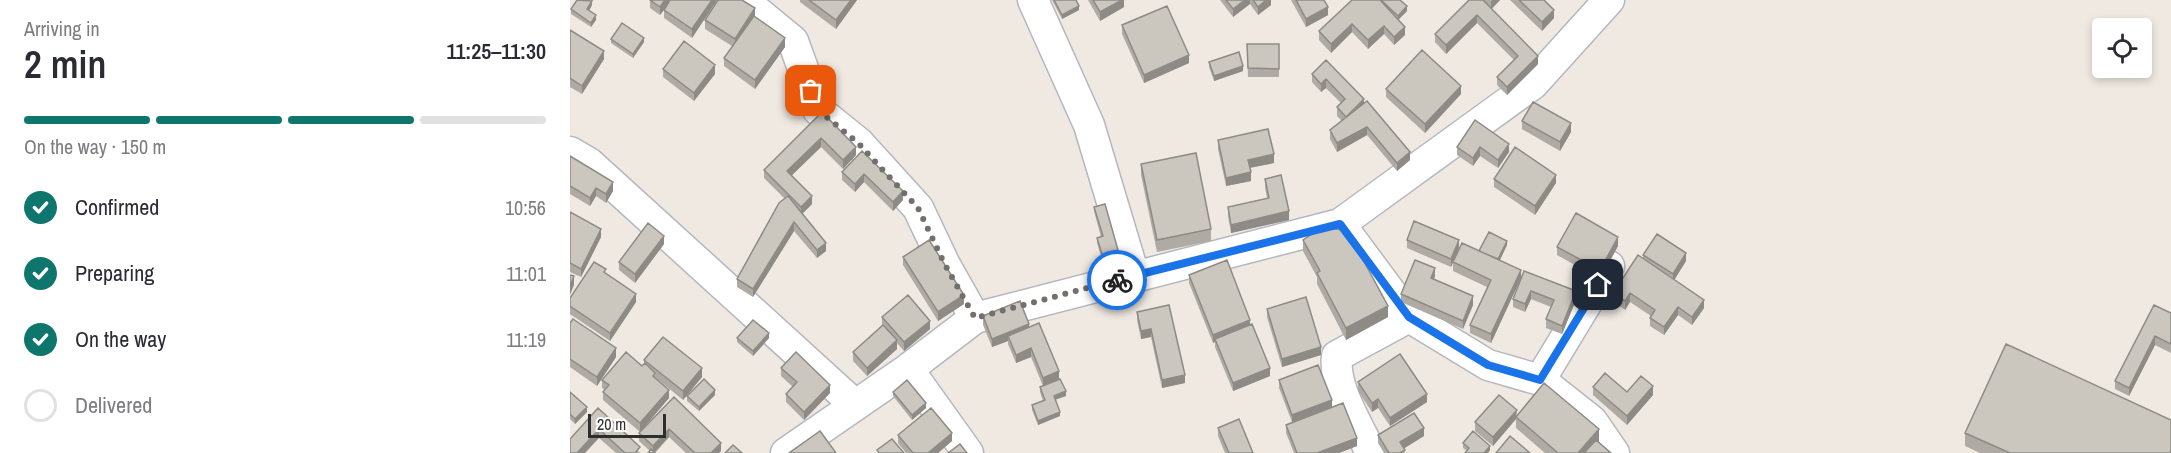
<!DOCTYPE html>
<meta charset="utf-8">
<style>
body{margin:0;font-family:"Archivo Narrow",sans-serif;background:#f7f7f7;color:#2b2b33;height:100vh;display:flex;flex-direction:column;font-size:22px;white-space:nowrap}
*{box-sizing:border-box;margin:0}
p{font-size:20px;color:#7c7c81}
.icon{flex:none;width:33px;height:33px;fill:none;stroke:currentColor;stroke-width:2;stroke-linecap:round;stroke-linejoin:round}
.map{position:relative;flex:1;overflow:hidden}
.details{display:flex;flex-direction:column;background:#fff;width:570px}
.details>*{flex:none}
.controls{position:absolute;left:1522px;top:18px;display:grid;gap:12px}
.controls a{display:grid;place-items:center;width:60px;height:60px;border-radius:6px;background:#fff;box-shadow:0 3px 9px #0003;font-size:30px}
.scale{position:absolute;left:18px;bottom:15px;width:78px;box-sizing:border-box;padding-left:6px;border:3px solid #2e2e2e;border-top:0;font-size:16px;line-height:21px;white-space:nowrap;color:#2e2e2e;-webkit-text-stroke:4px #fff;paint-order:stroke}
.pin{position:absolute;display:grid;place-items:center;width:51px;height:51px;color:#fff;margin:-26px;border-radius:12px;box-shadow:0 3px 9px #0006}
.courier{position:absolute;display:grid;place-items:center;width:60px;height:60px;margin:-30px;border:4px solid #1a73e8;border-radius:50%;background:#fff;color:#222;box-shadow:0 2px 8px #0007}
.summary em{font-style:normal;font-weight:600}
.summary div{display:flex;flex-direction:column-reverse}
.summary{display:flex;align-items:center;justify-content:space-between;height:102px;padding:0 24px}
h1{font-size:39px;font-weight:600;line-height:45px}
.bar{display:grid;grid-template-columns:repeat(4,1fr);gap:9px 6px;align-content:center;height:72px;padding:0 24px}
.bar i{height:8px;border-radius:4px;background:#e1e1e2}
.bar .selected{background:#0f766e}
.bar p{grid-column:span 4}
ol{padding:0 24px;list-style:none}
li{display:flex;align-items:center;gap:18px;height:66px}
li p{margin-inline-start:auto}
li .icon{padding:6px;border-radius:50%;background:#0f766e;color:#fff;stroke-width:4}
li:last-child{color:#7c7c81}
li i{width:33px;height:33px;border:3px solid #e1e1e2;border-radius:50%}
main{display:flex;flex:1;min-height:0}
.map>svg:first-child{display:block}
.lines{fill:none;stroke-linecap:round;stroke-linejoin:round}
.minor-casing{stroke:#b4b7c1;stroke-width:33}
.minor{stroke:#fff;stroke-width:30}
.wall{fill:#afaba4}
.shaded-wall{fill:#8e8b86}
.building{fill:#cbc7bf;stroke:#8e8b86;stroke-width:1.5}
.done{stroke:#726f6d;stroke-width:6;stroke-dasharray:0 10.8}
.route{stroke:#1a73e8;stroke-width:8}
</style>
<main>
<section class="details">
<div class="summary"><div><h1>2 min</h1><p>Arriving in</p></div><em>11:25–11:30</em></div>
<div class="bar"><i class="selected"></i><i class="selected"></i><i class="selected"></i><i></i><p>On the way · 150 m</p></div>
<ol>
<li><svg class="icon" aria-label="check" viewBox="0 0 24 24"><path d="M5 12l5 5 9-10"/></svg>Confirmed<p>10:56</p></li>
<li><svg class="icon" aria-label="check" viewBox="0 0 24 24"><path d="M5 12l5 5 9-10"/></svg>Preparing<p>11:01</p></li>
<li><svg class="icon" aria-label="check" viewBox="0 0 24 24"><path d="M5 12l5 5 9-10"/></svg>On the way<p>11:19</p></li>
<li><i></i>Delivered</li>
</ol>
</section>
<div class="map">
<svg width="1601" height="453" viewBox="0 0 1601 453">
<rect width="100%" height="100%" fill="#efe9e1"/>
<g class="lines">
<defs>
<path id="minor" d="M173,0l50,41 25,69 41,33 59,65 26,55 31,55
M463,0l56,125 45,150
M0,152l19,11 265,241
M770,224l69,93 79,48 52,15 52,41 22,32
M338,369l60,84
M970,380l69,-114
M216,453l122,-84 67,-51 365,-94 193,-140 76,-84
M801,453c-13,-29 -38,-65 -34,-97l72,-39"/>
</defs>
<use href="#minor" class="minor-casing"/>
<use href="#minor" class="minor"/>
</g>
<path class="wall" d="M80,0h67l-25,38 -28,-20v-8l-4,5 -10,-7z
M230,0h57l-21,29 -36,-27z
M482,0h24l3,10 -17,9z
M518,0h36v7l-24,14z
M650,0h51v5l-13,10 -8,-11 -17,13z
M721,0h33l4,15 -22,12z
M782,0h48l7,11 -9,9 7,15 -11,10 -10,-11 -16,15 -16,-17 -21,21 -12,-13v-9z
M899,0h31l-8,9 46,55 -31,31 -10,-10v-8l17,-17 -37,-37 -31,31 -11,-12v-8z
M940,0h34l10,18 -12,13z
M22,5l-3,6 7,9 -5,7 -20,-13v-5z
M185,16l30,31 -30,42 -31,-23v-8l8,-12 -27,-17v-9z
M552,25l67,38 -45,20 -22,-49z
M0,30l34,29 -22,35 -12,-7z
M41,39l33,3 -11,16 -22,-15z
M677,44h32v33h-31z
M756,60l84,100 -13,11 -30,-36 -30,17 -7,-13v-9l12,-9 -5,-5v-9l4,-4 -15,-15 -5,4 -9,-10v-8z
M639,62l34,9 -29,10 -5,-14z
M93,69l52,5 -21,27 -31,-24z
M816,89l75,5 -36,39 -39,-36z
M252,112l34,43 -13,14 -22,-22 -30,29 21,28 -10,10 24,37 -9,7 -23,-27 -41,66 -16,-10v-8l48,-80 -21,-21v-8z
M952,121l49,11 -11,19 -38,-22z
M648,140l56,23 -24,5 1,13 -25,5 -8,-37z
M939,144v8l-11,16 -18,-12 -7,10 -16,-11v-8z
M292,151l41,49 -10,11 -29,-29 -9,10 -13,-12v-8z
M0,156l43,35 -7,12 -10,-7 -6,10 -20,-12z
M571,164l70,65v12l-54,11 -16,-77z
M695,179l24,41 -58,13 -3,-17v-9l39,-9 -2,-11z
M924,179l62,4 -21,32 -41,-28z
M524,207l24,47 -16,5 -5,-16v-5l4,-1 -7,-26z
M0,212l31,25 -20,40 -11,-5z
M733,240l85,77 -42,23 -29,-56v-7l-14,-26z
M837,240l72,11 28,-6 -7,15 21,18 -30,65 -21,-10v-8l17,-38 -34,-16v-8l-2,4 -44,-19z
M94,244l-29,39 -16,-13v-8z
M1048,246l-18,33 -43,-24v-8z
M1073,255l43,6 -12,19 30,28 -12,17 -14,-10 -14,20 -14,-9v-8l1,-2 -21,-14 -5,8 -12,-9v-8l30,-34z
M333,257l61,47 -26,17 -35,-56z
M954,271l52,29 -14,34 -16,-6v-9l5,-12 -20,-8 -6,13 -12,-5v-8z
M36,273l30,29 -26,39 -40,-27v-16z
M619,275l61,49 20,52 -37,15 -18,-44v-5l-2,1 -24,-60z
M865,276l-1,3 39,26 -10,24 -62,-27v-8z
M599,305l16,78 -23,5 -11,-51 -10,2 -4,-19v-8z
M697,309l54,46 -39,12 -15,-50z
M1601,313v40l-16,-8 -26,51 -14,-7v-8z
M413,316l46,11 30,52 7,17 -11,4 5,16 -22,9 -6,-15v-5l11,-4 -3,-9v-5l3,-1 -12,-29 -15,6 -8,-19v-3l-16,6 -9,-22z
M312,317l48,12 -26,22 -7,-8v6l-30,27 -14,-15v-9l29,-27z
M0,323l46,34 -19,29 -27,-19z
M167,338h32l-16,18 -16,-14z
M74,360l58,17 -19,23 -28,-23 14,21 -29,34 -37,-32v-8l2,-2 -3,-2v-8l40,-14 2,-2z
M211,368l49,25 -26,27 -18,-18v-8l7,-7 -12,-11z
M709,380l53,27 25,39 -18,7h-45l-8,-20v-8l6,-3 -13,-34z
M788,382l69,20 -37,24 -12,-18 -6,4 -14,-21z
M1023,387l60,8 -26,30 -34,-30z
M0,392l17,20 -12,12 -5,-5z
M323,392l33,16 -14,12 -19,-24z
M145,395l-16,16 -12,-10v-5z
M104,397l47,54 -2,2h-33l-17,-16 -14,16 -5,-2 -11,-10v-8z
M28,408l42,45h-24l-17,-15z
M947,416l82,25h-1l13,12h-66l-29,-25v-9l-23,27 -18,-15v-9z
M648,428l35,25h-28l-7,-17z
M1395,433l206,20h-191l-15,-7z
M328,435l54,6 -14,12h-32l-8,-10z
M808,435l46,1 -20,12 1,5h-21l-6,-10z
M893,443l27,7 -2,3h-23l2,-2 -4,-3z"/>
<path class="shaded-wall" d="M95,0h6l-11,15v-8z
M142,0h5l-25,38v-9z
M281,0h6l-21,29v-9z
M552,0h2v7l-24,14v-9z
M675,0h5v4l-17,13v-8z
M696,0h5v5l-13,10v-8z
M922,0h8l-9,9v-8z
M22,1v4l-5,9v-5z
M509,6v4l-17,9v-4z
M837,6v5l-9,9v-4z
M758,7v8l-22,12v-8z
M185,8v9l-20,31v-9z
M984,10v8l-12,13v-9z
M26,15v5l-5,7v-4z
M907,15v8l-31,31v-9z
M782,24v8l-21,21v-9z
M814,26v8l-16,15v-9z
M835,27v8l-11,10v-8z
M74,38v4l-11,16v-4z
M215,38v9l-30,42v-9z
M34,51v8l-22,35v-8z
M619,55v8l-45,20v-8z
M968,56v8l-31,31v-8z
M145,65v9l-21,27v-8z
M673,66v5l-29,10v-5z
M756,79v9l-5,4v-8z
M891,86v8l-36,39v-9z
M794,99v9l-18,17v-8z
M1001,123v9l-11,19v-9z
M797,127v8l-30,17v-9z
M251,138v9l-34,33v-9z
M939,144v8l-11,16v-8z
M286,147v8l-13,14v-9z
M910,147v9l-7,10v-8z
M840,152v8l-13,11v-8z
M704,154v9l-26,5v-8z
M681,172v9l-25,5v-8z
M294,174v8l-9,10v-8z
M986,175v8l-21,32v-9z
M43,182v9l-7,12v-9z
M26,188v8l-6,10v-8z
M333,191v9l-10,11v-9z
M242,196v8l-11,11v-8z
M719,211v9l-58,13v-8z
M224,222v9l-41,66v-8z
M31,229v8l-20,40v-8z
M94,236v8l-29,39v-9z
M1048,237v9l-18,33v-9z
M889,240v8l-8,19v-8z
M937,241v4l-10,21v-5z
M256,243v8l-9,7v-8z
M548,250v4l-16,5v-5z
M1116,253v8l-13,21v-8z
M865,268v8l-4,10v-8z
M951,270v8l-30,65v-9z
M4,276v9l-4,10v-9z
M961,291v8l-6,13v-8z
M1006,291v9l-14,34v-8z
M1060,293v9l-5,8v-9z
M66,294v8l-26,39v-8z
M394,295v9l-26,17v-9z
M903,296v9l-10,24v-8z
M1134,300v8l-12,17v-8z
M818,306v11l-42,23v-12z
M1108,307v8l-14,20v-8z
M680,320v8l-35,11v3l-2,1v-8z
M360,321v8l-26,22v-9z
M459,324v8l-21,4v5l-16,6v-8z
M581,329v8l-10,2v-8z
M199,333v5l-16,18v-5z
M1585,336v9l-26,51v-8z
M327,340v9l-30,27v-8z
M751,347v8l-39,12v-8z
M46,348v9l-19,29v-9z
M461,348v9l-15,6v-8z
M132,368v9l-19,23v-9z
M700,368v8l-37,15v-8z
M489,371v9l-16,6v-8z
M615,375v8l-23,5v-8z
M260,385v8l-26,27v-8z
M1083,386v9l-26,30v-9z
M99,390v8l-29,34v-9z
M145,390v5l-16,16v-4z
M496,391v5l-12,4v-4z
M857,394v8l-37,24v-8z
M808,399v9l-6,4v-9z
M762,400v9l-40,15v-9z
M356,403v5l-14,12v-5z
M17,407v5l-12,12v-5z
M947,410l-1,9 -23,27v-9z
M490,412v4l-22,9v-4z
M854,428v8l-24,15v-9z
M29,429v9l-14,15h-8z
M99,429v8l-15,16h-1v-7z
M1029,429v12l-11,12h-10z
M382,433v8l-14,12h-10z
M787,438v8l-18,7h-22z
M151,443v8l-2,2h-8z
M920,446v4l-2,3h-4z"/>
<path class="building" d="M7,0l15,1 -5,8 9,6 -5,8 -20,-14z
M80,0h15l-5,7z
M100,0h42l-20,29 -28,-19z
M148,0h24l13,8 -20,31 -30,-19z
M239,0h42l-15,20z
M484,0h22l3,6 -17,9z
M523,0h29l-22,12z
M656,0h19l-12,9z
M683,0h13l-8,7z
M726,0h28l4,7 -22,12z
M782,0h28l25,27 -11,10 -10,-11 -16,14 -16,-16 -21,20 -12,-13z
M811,0h19l7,6 -9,10z
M899,0h14l55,56 -31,31 -10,-10 21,-21 -41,-41 -31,30 -11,-11z
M949,0h25l10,10 -12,12z
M597,6l22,49 -45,20 -22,-50z
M184,16l31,22 -30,42 -31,-22z
M52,23l22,15 -11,16 -22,-15z
M0,30l34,21 -22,35 -12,-8z
M114,41l31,24 -21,28 -31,-24z
M677,44h32v25l-31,-1z
M852,50l39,36 -36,38 -39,-35z
M669,52l4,14 -29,10 -5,-14z
M756,60l38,39 -18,18 -9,-10 8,-8 -19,-20 -5,5 -9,-10z
M797,101l43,51 -13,11 -30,-36 -30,16 -7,-13z
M963,102l38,21 -11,19 -38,-21z
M252,112l34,35 -13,13 -22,-22 -34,33 25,25 -11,11 -37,-37z
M905,120l34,24 -11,16 -18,-13 -7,11 -16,-11z
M698,129l6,25 -26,6 3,12 -25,6 -8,-38z
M945,147l41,28 -21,31 -41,-27z
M292,151l41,40 -10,11 -29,-28 -9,10 -13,-12z
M626,153l15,76 -54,11 -16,-76z
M0,156l43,26 -7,12 -10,-6 -6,10 -20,-12z
M711,175l8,36 -58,14 -3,-18 41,-9 -4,-19z
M218,196l38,47 -9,7 -23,-28 -41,67 -16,-10 42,-76z
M535,204l13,46 -16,4 -5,-16 6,-2 -9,-29z
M0,212l31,17 -20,40 -11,-6z
M1006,213l42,24 -18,33 -43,-23z
M844,221l45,19 -8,19 -44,-19z
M78,223l16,13 -29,38 -16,-12z
M751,228l26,2 41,76 -42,22 -29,-55 3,-2 -17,-31z
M919,232l18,9 -9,18 -19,-8z
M1087,234l29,19 -13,21 -30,-19z
M359,240l35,55 -26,17 -35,-55z
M892,243l59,27 -30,64 -21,-9 21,-45 -38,-18z
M1068,255l66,45 -12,17 -14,-10 -14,20 -14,-9 5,-8 -25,-17 -5,8 -12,-8z
M657,260l23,60 -37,15 -24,-60z
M845,260l20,8 -4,10 42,18 -10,25 -62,-27z
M24,262l12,7 -2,3 32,22 -26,39 -40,-27v-8z
M954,271l52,20 -14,35 -16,-7 8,-19 -23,-9 -6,13 -12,-5z
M0,275l4,1 -4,10z
M338,295l22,26 -26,21 -22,-25z
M736,297l15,50 -39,12 -15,-50z
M450,301l9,23 -37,15 -9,-23z
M599,305l16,70 -23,5 -11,-51 -10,2 -4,-19z
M1584,305l17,8v31l-16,-8 -26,52 -14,-7z
M3,319l43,29 -19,29 -27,-18v-36z
M183,320l16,13 -16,18 -16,-13z
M469,323l20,48 -16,7 -12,-30 -15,7 -8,-19z
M682,324l18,44 -37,15 -18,-44z
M313,325l14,15 -30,28 -14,-16z
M93,337l39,31 -19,23 -39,-31z
M1436,344l165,76v30l-1,3h-160l-45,-20z
M56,352l16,14 3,-3 10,10 -2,3 16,14 -29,33 -37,-31 6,-7 -7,-5z
M226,352l34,33 -26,27 -18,-18 11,-12 -16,-14z
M830,354l27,40 -37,24 -12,-19 -6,4 -14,-21z
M748,365l14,35 -40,15 -13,-35z
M1035,373l22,19 14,-16 12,10 -26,30 -34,-29z
M134,379l11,11 -16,17 -12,-11z
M490,379l6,12 -12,5 6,16 -22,9 -6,-16 13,-5 -5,-13z
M337,380l19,23 -14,12 -19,-23z
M974,383l55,46 -21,24h-20l-42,-36z
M0,392l17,15 -12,12 -5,-5z
M929,395l18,15 -24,27 -18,-15z
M104,397l47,46 -10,10h-16l-26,-24 -16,17 -14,-13z
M773,403l14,35 -40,15h-20l-11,-28z
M28,408l42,39 -5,6h-10l-26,-24 -22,24h-7v-14z
M361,408l21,25 -24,20h-15l-15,-18z
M844,413l10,15 -24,14 5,8 -5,3h-11l-11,-18z
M669,419l14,34h-24l-11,-25z
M250,431l16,22h-47z
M903,431l17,15 -6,7h-19l4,-5 -6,-5z
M940,436l20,17h-34z
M322,439l12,14h-25l-2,-3z
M1026,440l15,13h-27z
M390,444l7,9h-19z
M163,445l9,8h-17z
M81,449l4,4h-7z"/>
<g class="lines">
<path class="done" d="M241,91l7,19 40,33 60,65 26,55 31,55 142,-38"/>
<path class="route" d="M547,280l223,-56 69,93 79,48 52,15 58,-95"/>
</g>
</svg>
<div class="controls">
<a><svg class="icon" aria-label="locate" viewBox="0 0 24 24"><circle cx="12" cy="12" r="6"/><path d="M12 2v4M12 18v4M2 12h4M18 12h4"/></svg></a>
</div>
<div class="scale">20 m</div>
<div class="pin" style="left:241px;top:91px;background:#ea580c"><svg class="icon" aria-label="bag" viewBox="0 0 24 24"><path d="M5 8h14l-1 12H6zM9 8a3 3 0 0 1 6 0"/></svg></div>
<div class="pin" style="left:1028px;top:285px;background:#1f2937"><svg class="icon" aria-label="home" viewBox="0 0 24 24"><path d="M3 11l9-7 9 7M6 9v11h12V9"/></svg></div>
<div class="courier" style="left:547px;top:280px"><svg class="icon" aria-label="bike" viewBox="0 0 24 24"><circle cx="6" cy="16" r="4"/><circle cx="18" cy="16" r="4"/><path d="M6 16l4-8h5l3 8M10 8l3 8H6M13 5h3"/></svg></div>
</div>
</main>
